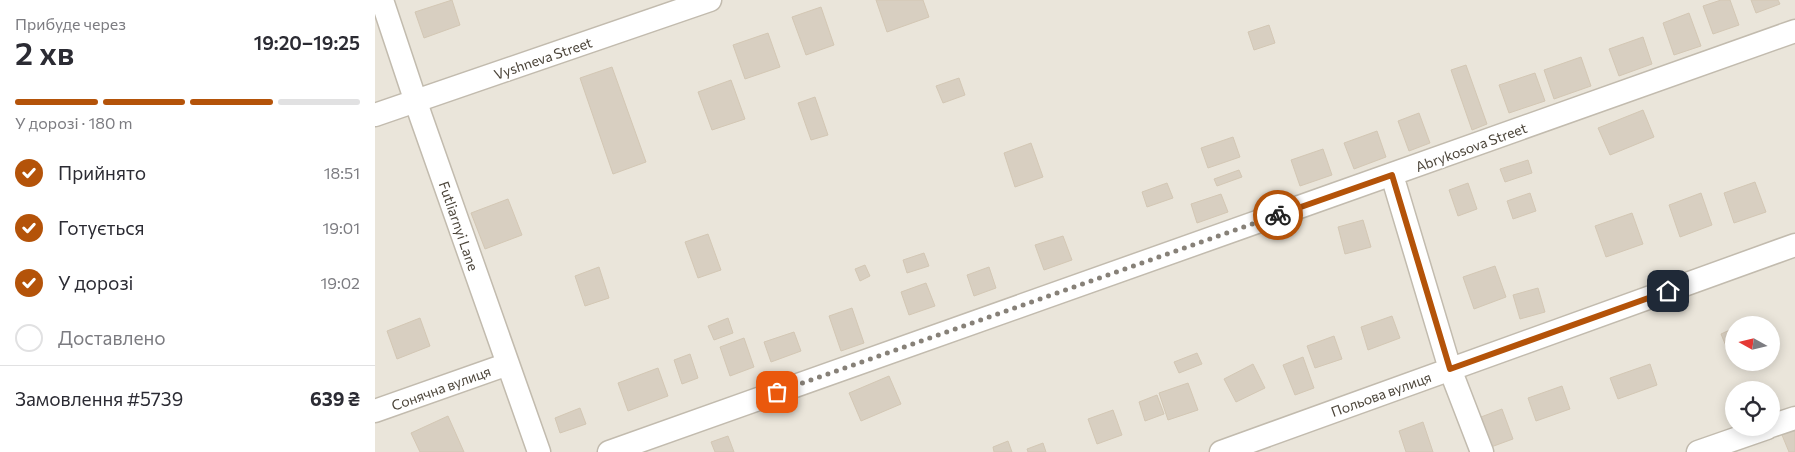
<!DOCTYPE html>
<html lang="uk">
<meta charset="utf-8">
<style>
body{margin:0;font-family:Commissioner,sans-serif;background:#f7f7f7;color:#2b2b33;height:100vh;display:flex;flex-direction:column;font-size:19px;white-space:nowrap}
*{box-sizing:border-box;margin:0}
p{font-size:16px;color:#7c7c81}
.icon{flex:none;width:28px;height:28px;fill:none;stroke:currentColor;stroke-width:2;stroke-linecap:round;stroke-linejoin:round}
.map{position:relative;flex:1;overflow:hidden}
.drawer{display:flex;flex-direction:column;background:#fff;width:375px}
.drawer>*{flex:none}
.needle{width:32px;rotate:278deg}
.controls{position:absolute;left:1350px;top:316px;display:grid;gap:10px}
.controls a{display:grid;place-items:center;width:55px;height:55px;border-radius:50%;background:#fff;box-shadow:0 2px 12px #0003;font-size:25px}
.pin{position:absolute;display:grid;place-items:center;width:42px;height:42px;color:#fff;margin:-21px;border-radius:10px;box-shadow:0 2px 8px #0006}
.courier{position:absolute;display:grid;place-items:center;width:50px;height:50px;margin:-25px;border:4px solid #b45309;border-radius:50%;background:#fff;color:#222;box-shadow:0 1px 6px #0007}
.overview em{font-style:normal;font-weight:600}
.overview div{display:flex;flex-direction:column-reverse}
.overview{display:flex;align-items:center;justify-content:space-between;height:85px;padding:0 15px}
h1{font-size:32px;font-weight:600;line-height:38px}
.bar{display:grid;grid-template-columns:repeat(4,1fr);gap:8px 5px;align-content:center;height:60px;padding:0 15px}
.bar i{height:6px;border-radius:4px;background:#e1e1e2}
.bar .on{background:#b45309}
.bar p{grid-column:span 4}
.line{display:flex;align-items:center;gap:12px;padding:0 15px;border-top:1px solid #e1e1e2}
.line div{flex:1}
ol{padding:0 15px;list-style:none}
li{display:flex;align-items:center;gap:15px;height:55px}
li p{margin-inline-start:auto}
li .icon{padding:5px;border-radius:50%;background:#b45309;color:#fff;stroke-width:4}
li:last-child{color:#7c7c81}
li i{width:28px;height:28px;border:2px solid #e1e1e2;border-radius:50%}
main{display:flex;flex:1;min-height:0}
.map>svg:first-child{display:block}
.residential{fill:#eae5da;fill-rule:evenodd}
.building{fill:#d8cfc1;stroke:#d3c7b4}
.lines{fill:none;stroke-linecap:round;stroke-linejoin:round}
.minor-casing{stroke:#c2bbae;stroke-width:25}
.minor{stroke:#fff;stroke-width:22}
.done{stroke:#878178;stroke-width:5;stroke-dasharray:0 9}
.route{stroke:#b45309;stroke-width:6}
.labels{text-anchor:middle;dominant-baseline:central;stroke-width:4;stroke-linejoin:round;paint-order:stroke}
.street-label{font-size:14px;fill:#4b4439;stroke:#fff}
</style>
<main>
<section class="drawer">
<div class="overview"><div><h1>2 хв</h1><p>Прибуде через</p></div><em>19:20–19:25</em></div>
<div class="bar"><i class="on"></i><i class="on"></i><i class="on"></i><i></i><p>У дорозі · 180 m</p></div>
<ol>
<li><svg class="icon" aria-label="check" viewBox="0 0 24 24"><path d="M5 12l5 5 9-10"/></svg>Прийнято<p>18:51</p></li>
<li><svg class="icon" aria-label="check" viewBox="0 0 24 24"><path d="M5 12l5 5 9-10"/></svg>Готується<p>19:01</p></li>
<li><svg class="icon" aria-label="check" viewBox="0 0 24 24"><path d="M5 12l5 5 9-10"/></svg>У дорозі<p>19:02</p></li>
<li><i></i>Доставлено</li>
</ol>
<div class="line" style="height:65px"><div>Замовлення #5739</div><b>639 ₴</b></div>
</section>
<div class="map">
<svg width="1420" height="452" viewBox="0 0 1420 452">
<rect width="100%" height="100%" fill="#f6f3ec"/>
<path class="residential" d="M0,0h1420v452h-1420zM1359,325h37v37h-37zM1359,390h37v38h-37z"/>
<path class="building" d="M77,0l8,25 -36,13 -9,-26z
M501,0h47l6,17 -42,15z
M1346,0h9l9,25 -26,9 -10,-28z
M1376,0h27l2,4 -24,9z
M446,7l13,38 -28,10 -14,-38z
M1314,13l12,33 -27,9 -11,-32z
M894,25l6,18 -21,7 -6,-18z
M393,33l12,34 -35,12 -12,-34z
M1268,37l9,27 -33,12 -10,-27z
M1206,57l10,29 -37,13 -10,-29z
M1091,65l21,59 -15,6 -21,-60z
M237,67l34,95 -33,12 -33,-96z
M1160,73l10,28 -36,12 -10,-28z
M584,78l6,17 -22,8 -7,-17z
M356,80l14,39 -33,11 -14,-38z
M440,97l13,38 -17,5 -13,-37z
M1268,110l11,27 -44,18 -12,-27z
M1044,113l11,30 -21,8 -11,-30z
M1002,131l9,26 -32,12 -10,-26z
M858,137l7,20 -32,11 -7,-20z
M656,143l12,34 -28,10 -11,-34z
M948,149l9,26 -32,11 -9,-26z
M1153,160l4,13 -27,9 -5,-13z
M864,170l3,7 -25,9 -3,-7z
M1380,182l11,30 -32,11 -10,-30z
M792,183l6,15 -26,9 -5,-15z
M1093,183l9,26 -19,7 -9,-26z
M1155,193l6,18 -23,8 -6,-18z
M1326,193l11,32 -32,12 -11,-32z
M846,194l7,18 -31,11 -6,-19z
M133,199l14,36 -37,14 -14,-36z
M1257,213l11,31 -37,13 -11,-31z
M988,220l8,27 -26,7 -7,-27z
M333,234l13,36 -23,8 -13,-36z
M688,236l9,24 -28,10 -9,-25z
M549,253l5,13 -22,7 -4,-13z
M490,265l5,11 -10,5 -5,-12z
M1120,266l11,31 -32,12 -11,-32z
M224,267l10,31 -24,8 -10,-30z
M614,267l7,21 -22,8 -7,-21z
M551,283l9,23 -26,9 -8,-23z
M1163,288l7,24 -25,7 -7,-24z
M477,308l12,35 -23,8 -12,-35z
M1017,316l8,22 -32,12 -7,-23z
M45,318l10,28 -33,13 -10,-28z
M353,318l5,15 -19,7 -6,-14z
M1359,328v29l-3,1 -10,-24z
M419,332l7,19 -30,11 -7,-20z
M959,336l8,23 -27,9 -8,-22z
M369,338l10,29 -24,9 -10,-29z
M822,353l5,11 -23,9 -5,-11z
M315,354l8,24 -16,6 -8,-24z
M928,357l11,31 -19,7 -12,-30z
M878,364l12,24 -29,14 -12,-23z
M1275,364l7,21 -39,14 -8,-21z
M283,368l10,28 -40,15 -10,-28z
M514,376l12,28 -40,17 -12,-28z
M813,383l10,27 -30,10 -9,-27z
M1187,386l8,23 -34,12 -8,-23z
M782,395l7,19 -19,7 -6,-19z
M205,408l6,16 -26,9 -5,-15z
M1127,409l11,30 -22,8 -10,-30z
M738,410l9,25 -25,9 -9,-25z
M73,416l16,36h-44l-9,-19z
M1048,422l10,30h-27l-7,-21z
M1420,430v22h-6l-7,-17z
M353,436l6,16h-19l-4,-10z
M633,441l4,11h-18l-1,-5z
M668,443l3,9h-18l-1,-3z"/>
<g class="lines">
<defs>
<path id="minor" d="M7,0l39,117 118,335
M0,115l335,-115
M1017,175l58,194 32,83
M0,411l133,-47
M1396,426l24,-8
M234,452l1186,-421
M846,452l574,-207
M1323,452l69,-24"/>
</defs>
<use href="#minor" class="minor-casing"/>
<use href="#minor" class="minor"/>
</g>
<g class="lines">
<path class="done" d="M402,392l501,-177"/>
<path class="route" d="M903,215l114,-40 58,194 218,-78"/>
</g>
<g class="labels">
<g class="street-label">
<text transform="translate(168 58) rotate(-19)">Vyshneva Street</text>
<text transform="translate(1096 147) rotate(-20)">Abrykosova Street</text>
<text transform="translate(84 226) rotate(71)">Futliarnyi Lane</text>
<text transform="translate(66 388) rotate(-20)">Сонячна вулиця</text>
<text transform="translate(1006 394) rotate(-20)">Польова вулиця</text>
</g>
</g>
</svg>
<div class="controls">
<a><svg class="needle" viewBox="-14 -14 28 28"><path d="M0-13l5 13h-10z" fill="#e53935"/><path d="M0 13l5-13h-10z" fill="#7c7c81"/></svg></a>
<a><svg class="icon" aria-label="locate" viewBox="0 0 24 24"><circle cx="12" cy="12" r="6"/><path d="M12 2v4M12 18v4M2 12h4M18 12h4"/></svg></a>
</div>
<div class="pin" style="left:402px;top:392px;background:#ea580c"><svg class="icon" aria-label="bag" viewBox="0 0 24 24"><path d="M5 8h14l-1 12H6zM9 8a3 3 0 0 1 6 0"/></svg></div>
<div class="pin" style="left:1293px;top:291px;background:#1f2937"><svg class="icon" aria-label="home" viewBox="0 0 24 24"><path d="M3 11l9-7 9 7M6 9v11h12V9"/></svg></div>
<div class="courier" style="left:903px;top:215px"><svg class="icon" aria-label="bike" viewBox="0 0 24 24"><circle cx="6" cy="16" r="4"/><circle cx="18" cy="16" r="4"/><path d="M6 16l4-8h5l3 8M10 8l3 8H6M13 5h3"/></svg></div>
</div>
</main>
